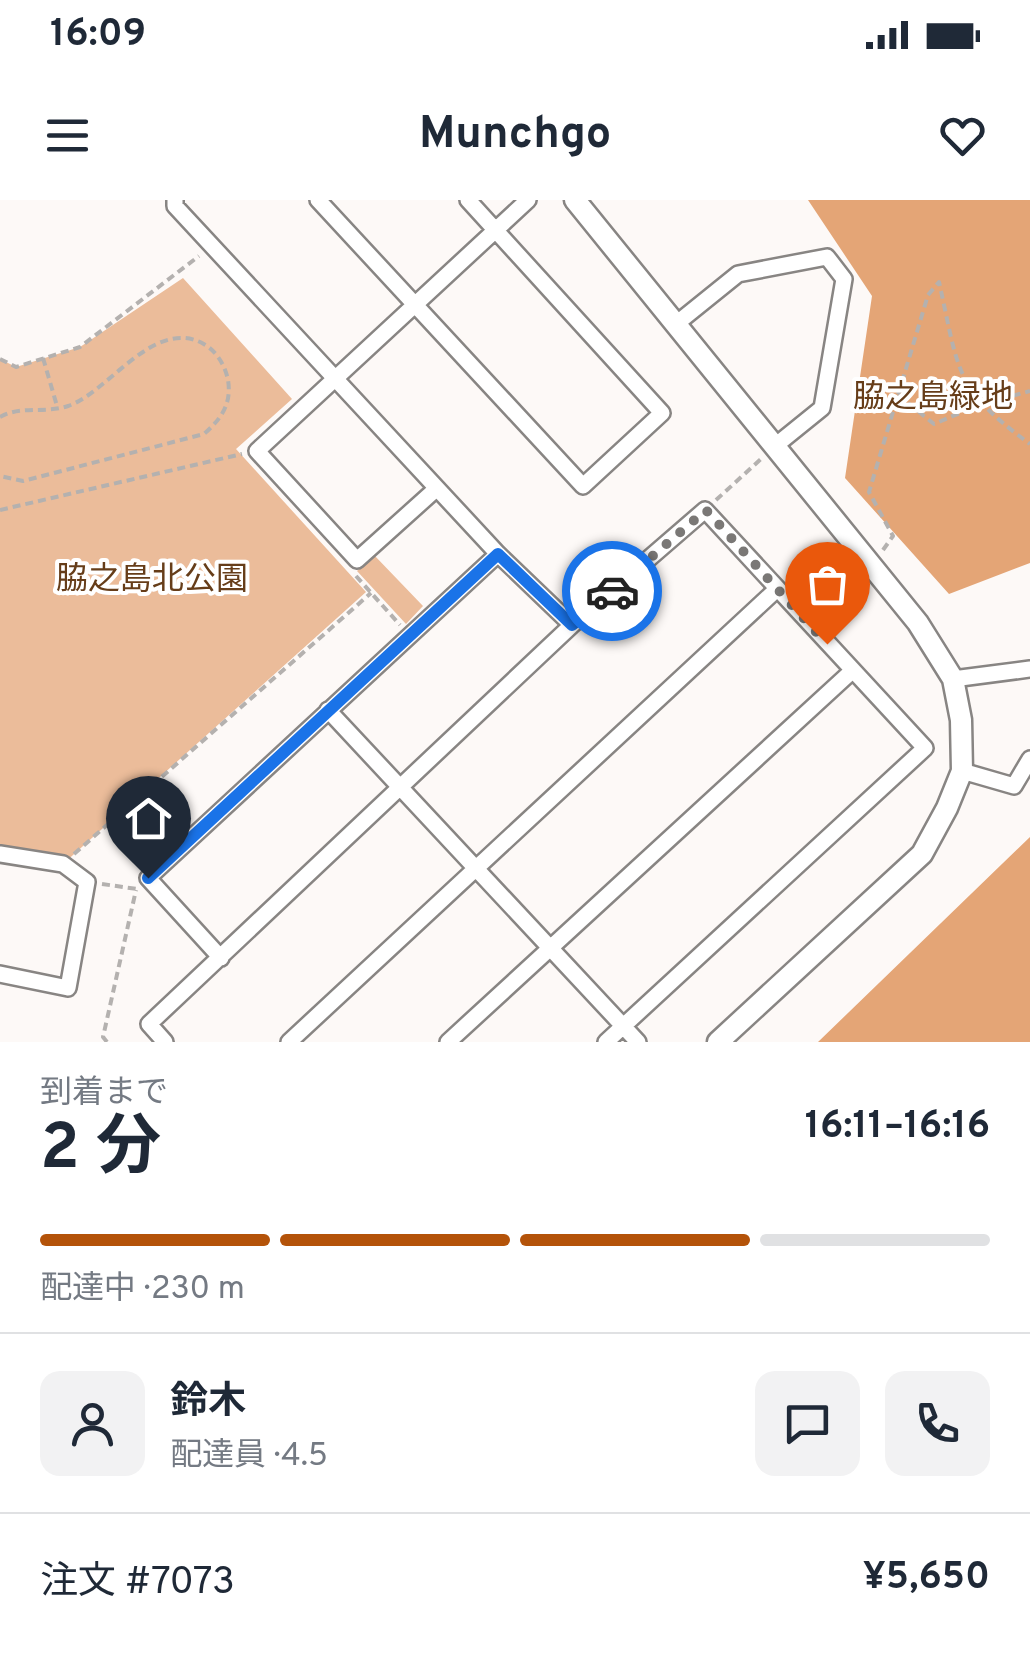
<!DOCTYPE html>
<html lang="ja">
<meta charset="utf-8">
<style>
body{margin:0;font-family:Overpass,"Noto Sans JP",sans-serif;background:#f2f2f3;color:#1f2937;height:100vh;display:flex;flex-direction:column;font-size:38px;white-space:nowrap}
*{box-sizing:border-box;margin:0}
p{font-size:32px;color:#747a83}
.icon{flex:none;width:55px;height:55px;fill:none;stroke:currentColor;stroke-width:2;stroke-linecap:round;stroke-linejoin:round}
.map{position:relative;height:842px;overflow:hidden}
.details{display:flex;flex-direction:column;background:#fff;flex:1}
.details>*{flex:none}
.pin{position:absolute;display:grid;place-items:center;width:85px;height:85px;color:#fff;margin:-102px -42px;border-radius:50% 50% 50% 0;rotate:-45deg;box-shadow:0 0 10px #0007}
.pin .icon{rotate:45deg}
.courier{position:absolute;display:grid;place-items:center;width:100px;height:100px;margin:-50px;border:8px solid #1a73e8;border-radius:50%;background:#fff;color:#222;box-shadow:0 2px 12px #0007}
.head em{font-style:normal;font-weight:700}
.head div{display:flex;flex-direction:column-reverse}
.head{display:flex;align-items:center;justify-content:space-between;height:170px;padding:0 40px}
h1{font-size:65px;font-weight:700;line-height:75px}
.bar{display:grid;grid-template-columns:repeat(4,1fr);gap:15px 10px;align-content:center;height:120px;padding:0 40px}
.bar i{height:12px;border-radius:8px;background:#e0e1e3}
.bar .on{background:#b45309}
.bar p{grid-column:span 4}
.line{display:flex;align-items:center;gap:25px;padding:0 40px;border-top:2px solid #e0e1e3}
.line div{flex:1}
.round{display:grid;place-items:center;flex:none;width:105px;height:105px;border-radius:20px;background:#f2f2f3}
.status{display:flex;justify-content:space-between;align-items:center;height:70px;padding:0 50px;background:#fff;direction:ltr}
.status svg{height:28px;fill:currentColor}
header{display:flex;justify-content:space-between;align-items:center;height:130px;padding:0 40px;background:#fff;font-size:45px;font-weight:700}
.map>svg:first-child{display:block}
.green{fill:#ebbc9a}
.forest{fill:#e4a576}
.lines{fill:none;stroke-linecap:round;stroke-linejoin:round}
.minor-casing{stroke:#888583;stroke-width:20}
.tertiary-casing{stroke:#888583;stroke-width:25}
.path{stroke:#b4b1af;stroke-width:4;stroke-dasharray:8 5;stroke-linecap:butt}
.minor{stroke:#fff;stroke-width:15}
.tertiary{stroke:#fff;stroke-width:20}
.done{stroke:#7a7876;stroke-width:10;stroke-dasharray:0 18}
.route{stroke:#1a73e8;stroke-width:12}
.labels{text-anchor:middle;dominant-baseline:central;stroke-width:8;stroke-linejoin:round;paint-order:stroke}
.park-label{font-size:32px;fill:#663d19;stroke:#fff}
</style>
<div class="status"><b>16:09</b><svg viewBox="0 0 49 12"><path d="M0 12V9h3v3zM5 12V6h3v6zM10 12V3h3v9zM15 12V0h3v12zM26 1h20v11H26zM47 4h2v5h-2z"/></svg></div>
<header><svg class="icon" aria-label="menu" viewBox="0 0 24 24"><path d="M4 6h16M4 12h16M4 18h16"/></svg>Munchgo<svg class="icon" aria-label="heart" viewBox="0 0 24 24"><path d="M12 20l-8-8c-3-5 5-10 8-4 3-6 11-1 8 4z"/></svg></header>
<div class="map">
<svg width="1030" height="842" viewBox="0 0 1030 842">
<rect width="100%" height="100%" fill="#fdf9f7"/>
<path class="green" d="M183,78l109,121 -56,50 130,143 -303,272 -63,-12v-493l16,8 64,-20z
M374,355l49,51 -17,18 -49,-53z"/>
<path class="forest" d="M808,0h222v363l-81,31 -104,-116 27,-182z
M1030,637v205h-212z"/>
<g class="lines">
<defs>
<path id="minor" d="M175,0v6l323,348 74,71
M318,0l265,286 79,-73 -194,-213
M676,124l62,-50 89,-17 17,22 -22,129 -47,38
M436,289l-79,71 -100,-109 271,-251
M953,479l77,-10
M328,510l310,332
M962,571l52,15 16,-27
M0,654l63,10 24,18 -19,106 -68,-14
M221,758l-73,-80 350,-324
M165,842l-16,-18 423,-399 133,-115 220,238 -319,294
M289,842l488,-453
M448,842l404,-371"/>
<path id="tertiary" d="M575,0l343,423 35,56 8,41 1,51 -15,37 -25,46 -204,188"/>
</defs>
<use href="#minor" class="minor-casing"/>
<use href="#tertiary" class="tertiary-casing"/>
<path class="path" d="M43,158l14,48
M0,159l16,8 64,-20 119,-91
M898,195l36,29 45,-19 51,-14
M0,217c22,-12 44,-3 68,-11 41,-14 85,-88 134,-63 14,7 23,22 26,37 4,24 -7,39 -24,54l-181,47 -23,-5
M716,300l45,-41
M0,310l242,-56
M883,350l10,-14 -24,-44 59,-197 11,-13c20,88 14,106 91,162
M356,376l44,49
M74,654l297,-261
M102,684l35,5
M107,842l-4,-5 33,-147"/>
<use href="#minor" class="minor"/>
<use href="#tertiary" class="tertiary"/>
</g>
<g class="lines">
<path class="done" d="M612,391l94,-81 121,134"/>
<path class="route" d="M148,678l350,-324 74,71 40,-34"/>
</g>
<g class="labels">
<g class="park-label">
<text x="933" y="199">脇之島緑地</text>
<text x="152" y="381">脇之島北公園</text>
</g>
</g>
</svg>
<div class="pin" style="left:827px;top:444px;background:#ea580c"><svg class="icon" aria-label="bag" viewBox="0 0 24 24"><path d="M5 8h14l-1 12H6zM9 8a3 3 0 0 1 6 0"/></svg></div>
<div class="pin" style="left:148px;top:678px;background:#1f2937"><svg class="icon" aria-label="home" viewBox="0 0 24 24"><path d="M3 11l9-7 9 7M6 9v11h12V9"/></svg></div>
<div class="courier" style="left:612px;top:391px"><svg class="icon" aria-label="car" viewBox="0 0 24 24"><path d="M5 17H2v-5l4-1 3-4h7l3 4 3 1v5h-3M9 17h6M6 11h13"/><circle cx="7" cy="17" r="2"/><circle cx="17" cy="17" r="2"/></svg></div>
</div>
<section class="details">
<div class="head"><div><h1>2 分</h1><p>到着まで</p></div><em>16:11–16:16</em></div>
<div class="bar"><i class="on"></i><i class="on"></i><i class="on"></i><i></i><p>配達中 · 230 m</p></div>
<div class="line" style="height:180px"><a class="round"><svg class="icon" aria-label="person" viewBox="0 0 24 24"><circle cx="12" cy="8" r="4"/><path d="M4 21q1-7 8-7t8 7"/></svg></a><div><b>鈴木</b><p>配達員 · 4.5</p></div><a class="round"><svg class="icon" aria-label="chat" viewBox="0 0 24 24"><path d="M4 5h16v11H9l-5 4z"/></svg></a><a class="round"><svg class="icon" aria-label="phone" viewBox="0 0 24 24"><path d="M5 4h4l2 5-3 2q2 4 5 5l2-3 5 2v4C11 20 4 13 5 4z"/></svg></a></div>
<div class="line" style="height:130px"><div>注文 #7073</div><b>¥5,650</b></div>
</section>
